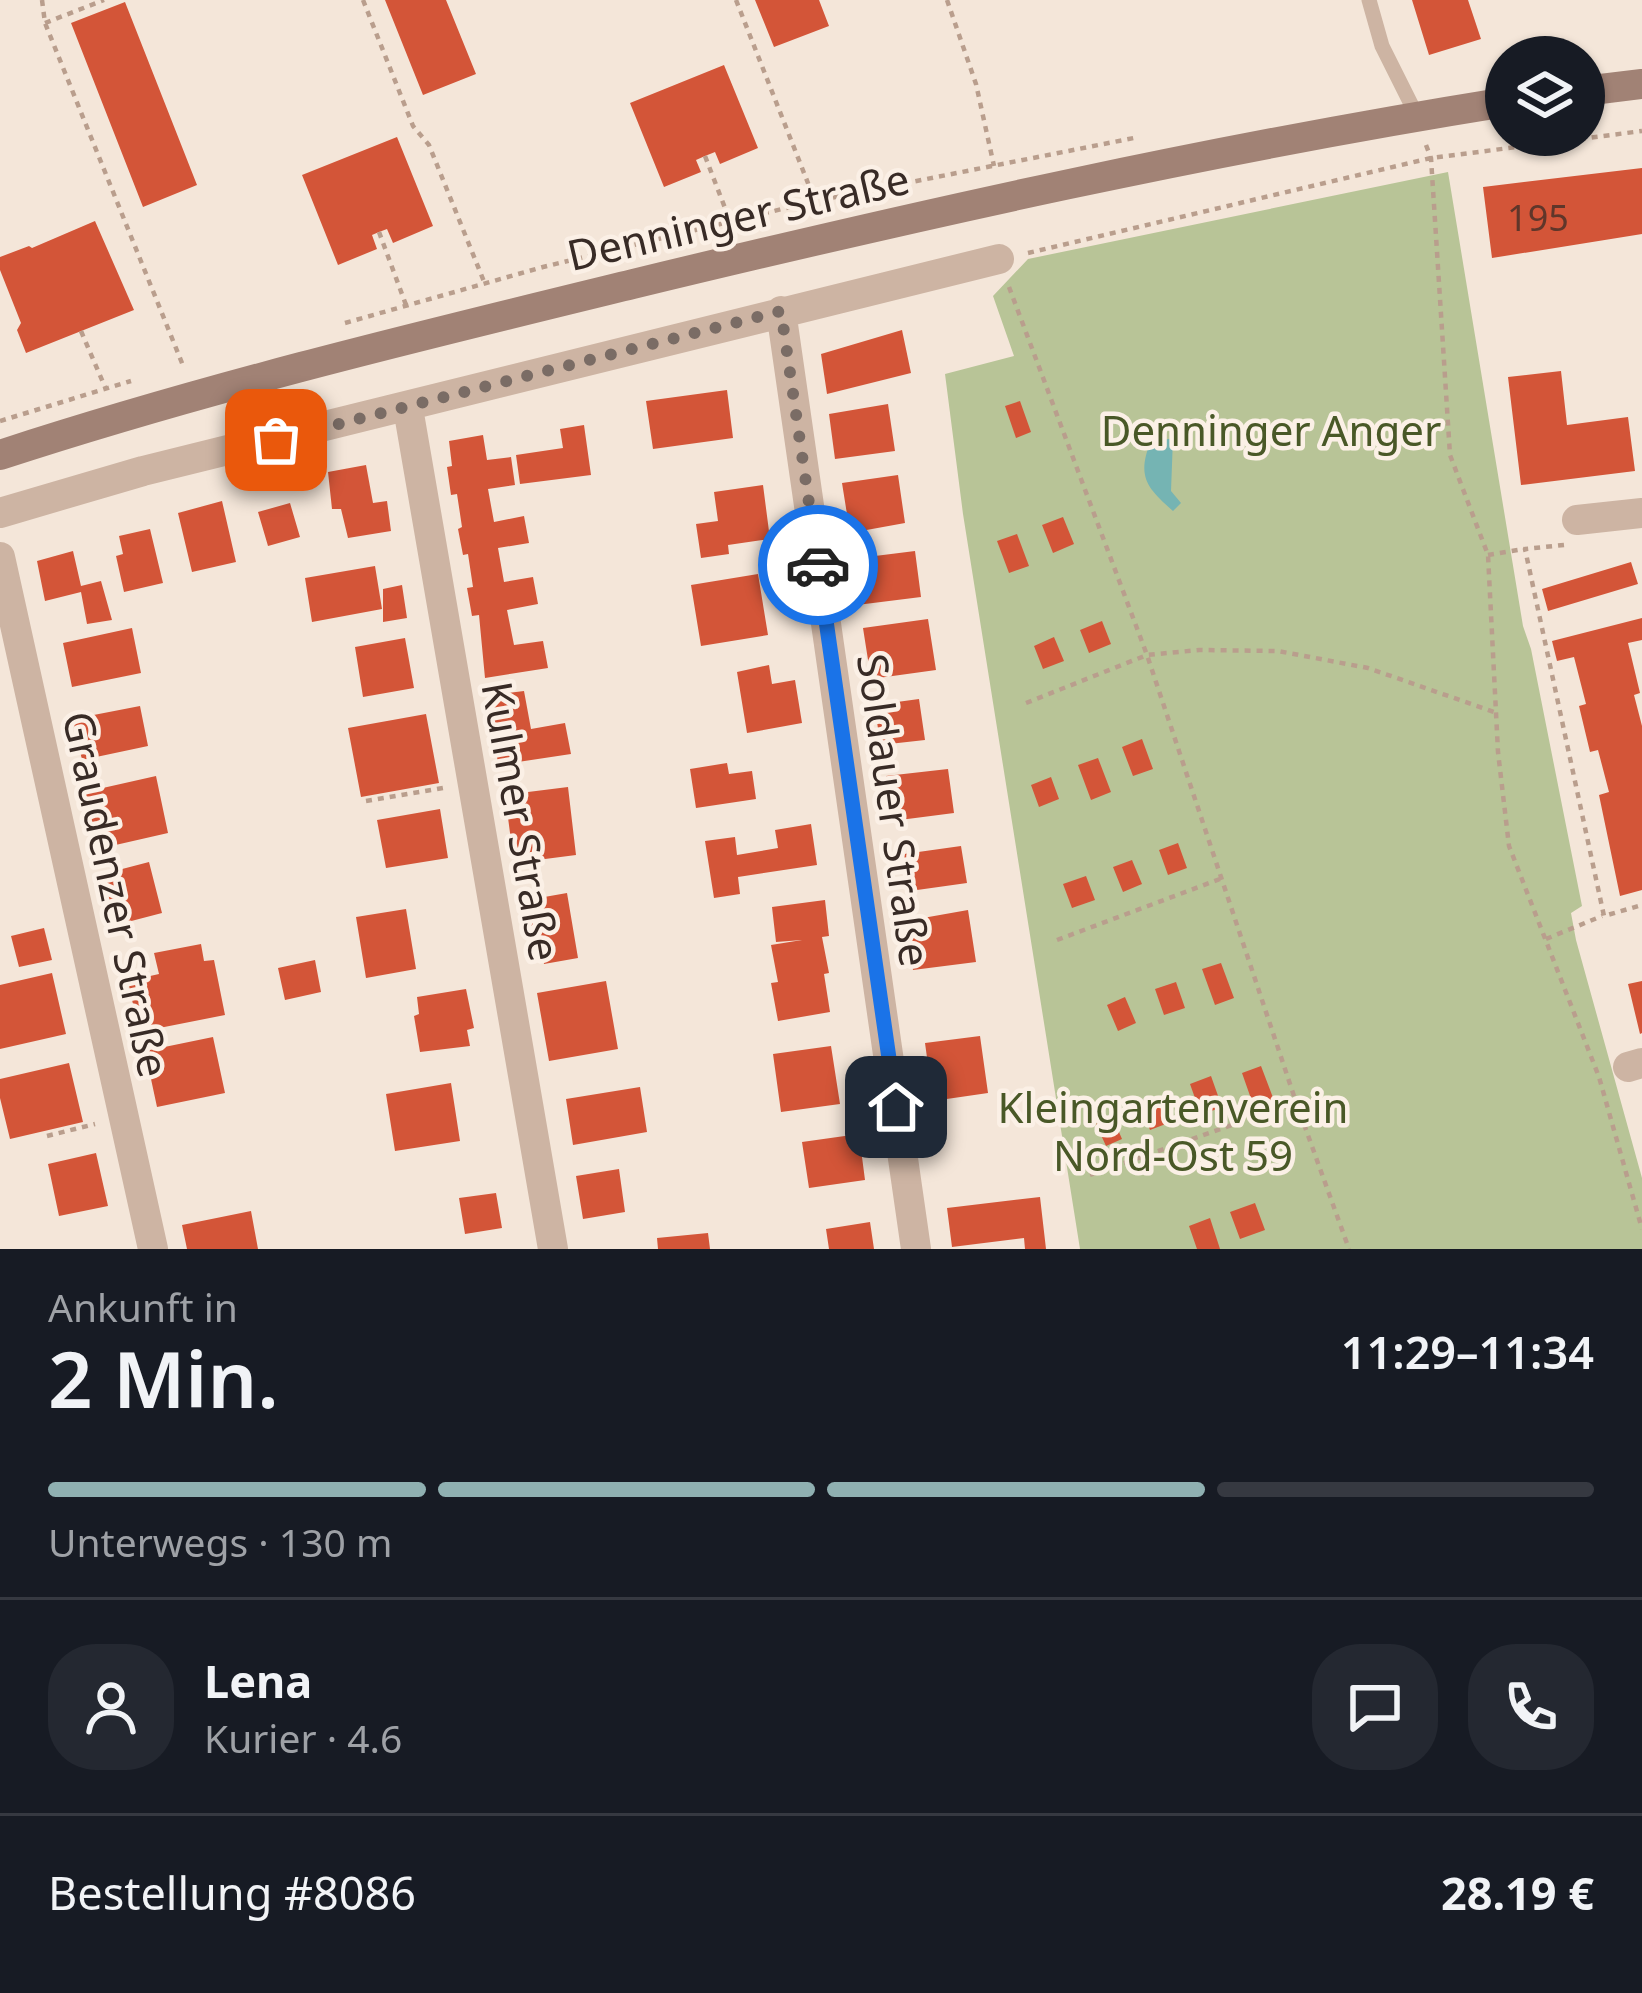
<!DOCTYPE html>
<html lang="de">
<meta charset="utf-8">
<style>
body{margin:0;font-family:"Noto Sans",sans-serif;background:#242831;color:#f1f3f6;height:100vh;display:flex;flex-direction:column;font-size:45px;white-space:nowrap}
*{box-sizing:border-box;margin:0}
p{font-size:39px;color:#9ea1a6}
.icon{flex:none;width:66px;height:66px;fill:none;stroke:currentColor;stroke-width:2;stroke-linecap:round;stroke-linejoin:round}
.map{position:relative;height:1249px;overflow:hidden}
.sheet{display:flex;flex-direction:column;background:#171b24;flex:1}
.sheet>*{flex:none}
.controls{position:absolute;left:1485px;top:36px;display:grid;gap:24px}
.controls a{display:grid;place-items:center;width:120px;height:120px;border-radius:50%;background:#171b24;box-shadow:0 3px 9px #0004;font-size:60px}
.pin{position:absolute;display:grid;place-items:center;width:102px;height:102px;color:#fff;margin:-51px;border-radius:24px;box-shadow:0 6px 18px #0006}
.courier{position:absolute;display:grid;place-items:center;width:120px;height:120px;margin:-60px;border:9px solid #1a73e8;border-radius:50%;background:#fff;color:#222;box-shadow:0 3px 15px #0007}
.summary em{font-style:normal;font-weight:600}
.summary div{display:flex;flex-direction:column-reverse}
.summary{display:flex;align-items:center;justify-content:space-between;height:204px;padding:0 48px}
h1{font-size:78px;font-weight:600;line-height:90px}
.bar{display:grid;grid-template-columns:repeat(4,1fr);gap:18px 12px;align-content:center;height:144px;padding:0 48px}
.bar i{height:15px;border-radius:9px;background:#363941}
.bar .selected{background:#8fb0b1}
.bar p{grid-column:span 4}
.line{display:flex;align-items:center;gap:30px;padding:0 48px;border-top:3px solid #363941}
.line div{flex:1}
.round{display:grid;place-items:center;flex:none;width:126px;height:126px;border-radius:48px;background:#242831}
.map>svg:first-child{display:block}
.green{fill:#b8c497}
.water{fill:#75b4b3}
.building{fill:#d35538}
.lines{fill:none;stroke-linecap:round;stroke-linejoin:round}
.path{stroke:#b99e8d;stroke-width:4.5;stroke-dasharray:6 6;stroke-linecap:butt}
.lane{stroke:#cdb4a3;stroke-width:15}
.street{stroke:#cdb4a3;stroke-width:30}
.secondary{stroke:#a18275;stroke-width:30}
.done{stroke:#7a6c65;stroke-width:12;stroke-dasharray:0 21.6}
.route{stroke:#1a73e8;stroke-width:15}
.labels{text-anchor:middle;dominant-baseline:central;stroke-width:9;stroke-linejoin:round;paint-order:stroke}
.number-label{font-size:36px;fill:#5f362a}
.street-label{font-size:42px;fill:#382b26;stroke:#fbf0e6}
.park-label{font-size:42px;fill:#495827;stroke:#fbf0e6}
</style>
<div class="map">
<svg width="1642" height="1249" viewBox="0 0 1642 1249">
<rect width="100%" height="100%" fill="#f4e6d9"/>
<path class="green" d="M1448,172l75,454 8,23 51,257 -11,7 5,27 66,238v71h-562l-117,-735 -18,-140 69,-18 -21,-60 35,-37z"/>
<path class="water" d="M1173,438l-2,53 10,12 -8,8c-26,-23 -36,-34 -23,-68z"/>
<path class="building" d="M385,0h61l30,74 -53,21z
M755,0h64l10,26 -55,21z
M1412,0h56l13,39 -52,16z
M125,2l72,183 -54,22 -72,-184z
M724,65l34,83 -38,16 -5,-12 -10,4 -9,4 5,12 -37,15 -34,-84z
M397,137l36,89 -40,17 -6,-14 -8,3 -7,3 5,14 -39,16 -36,-90z
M1642,168v66l-150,24 -9,-71z
M95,221l39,89 -108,43 -9,-23 4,-7 -21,-53v-13l29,-11 3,2z
M902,330l9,43 -84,21 -6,-40z
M1561,371l6,54 61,-8 7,54 -114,14 -13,-108z
M727,390l6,48 -80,11 -7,-48z
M1020,401l11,31 -15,6 -11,-32z
M888,404l7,47 -60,8 -6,-45z
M584,425l7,50 -71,9 -4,-29 47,-7 -3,-19z
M483,435l4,25 24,-3 4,28 -27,4 6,33 30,-6 5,27 -31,5 6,34 29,-5 5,27 -31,6 7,35 29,-4 5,27 -63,10 -6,-63 -7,1 -5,-28 6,-1 -5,-33 -5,1 -5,-26 4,-2 -5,-33 -6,1 -4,-28 5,-1 -3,-25z
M366,465l7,38 14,-2 4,30 -43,7 -7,-29h-9l-4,-37z
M898,475l7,48 -55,10 -8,-50z
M763,485l7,54 -42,6 1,9 -28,4 -5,-34 22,-3 -4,-29z
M222,501l14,61 -44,10 -14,-59z
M290,503l10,34 -32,9 -10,-34z
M1063,517l11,27 -21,9 -11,-28z
M150,529l13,54 -39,9 -8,-36 7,-2 -4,-18z
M1017,534l12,32 -20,7 -12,-32z
M73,551l8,35 20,-5 11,39 -25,4 -6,-32 -36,9 -8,-40z
M915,551l6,46 -64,8 -6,-46z
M1631,562l7,22 -90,27 -6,-22z
M375,566l7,43 -70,13 -7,-44z
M758,574l10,61 -67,11 -10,-61z
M402,585l5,33 -24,4v-33z
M1642,618v22l-14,3 12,50 -6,2 8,31v164l-22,6 -21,-101 10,-3 -11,-42 -8,2 -11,-46 7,-2 -12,-47 -17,4 -5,-20z
M928,619l8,51 -65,9 -8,-51z
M1102,621l9,23 -22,9 -9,-23z
M132,628l9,45 -69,14 -9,-44z
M1054,637l10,24 -21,8 -9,-23z
M405,638l9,50 -51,9 -8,-50z
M769,665l3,19 23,-4 7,43 -55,10 -10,-61z
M524,691l7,38 34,-6 6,31 -73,11 -8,-70z
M919,699l6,41 -45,5 -5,-40z
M140,706l8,40 -66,14 -9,-41z
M426,714l13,69 -78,14 -13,-69z
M1142,739l11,30 -20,7 -11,-29z
M1098,758l13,34 -20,8 -13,-35z
M727,763l2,11 23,-3 4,28 -60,9 -6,-39z
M948,769l6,44 -62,8 -6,-45z
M156,776l12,57 -70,16 -13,-57z
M1051,777l8,22 -20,8 -8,-22z
M568,787l8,68 -62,8 -9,-68z
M440,809l8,49 -62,10 -9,-48z
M811,824l6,41 -79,12 2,17 -26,4 -9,-57 30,-4 2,18 41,-7 -3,-18z
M1178,843l9,25 -19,7 -9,-25z
M961,846l6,37 -57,8 -6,-37z
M1132,860l10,24 -19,8 -10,-25z
M149,862l13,51 -46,12 -13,-51z
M1086,876l9,24 -23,8 -9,-24z
M567,893l11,65 -34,6 -4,-22h-8l-4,-28 7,-2 -2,-13z
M825,900l4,36 -7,1 7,36 -5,1 6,38 -52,9 -7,-38 7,-1 -7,-37 31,-5 -26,2 -4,-35z
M406,909l10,60 -50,9 -10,-61z
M968,910l8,52 -63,8 -7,-49z
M44,928l8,32 -33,7 -8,-31z
M201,944l3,17 10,-1 11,55 -86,17 -11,-51 31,-7 -5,-21z
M315,960l6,32 -36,8 -7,-32z
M1221,963l13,35 -19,7 -13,-36z
M52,973l14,61 -66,15v-64z
M606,981l12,68 -69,12 -12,-68z
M1642,981v52l-2,1 -12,-50z
M1176,982l9,26 -21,7 -9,-26z
M466,989l8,39 -7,2 3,16 -50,6 -6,-36 5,-2 -2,-17z
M1125,997l11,26 -18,8 -11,-26z
M980,1036l8,57 -55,8 -8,-58z
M213,1037l12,56 -68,14 -12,-56z
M831,1046l9,58 -59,8 -8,-58z
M69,1063l14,59 -73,17 -10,-41v-19z
M1261,1066l14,37 -20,7 -13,-37z
M1211,1076l11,31 -21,8 -11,-31z
M451,1083l9,58 -65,10 -9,-57z
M640,1087l7,45 -74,13 -7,-46z
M1162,1097l9,25 -21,8 -9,-25z
M1112,1116l10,23 -16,7 -10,-22z
M859,1134l6,46 -56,8 -7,-46z
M96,1153l12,53 -49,10 -11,-52z
M619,1169l6,43 -42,7 -7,-43z
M496,1193l6,35 -37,6 -6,-36z
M1040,1197l6,52h-21l-1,-11 -72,9 -5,-39z
M1255,1203l10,27 -25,9 -10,-27z
M251,1211l7,38h-71l-5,-24z
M1210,1218l10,31h-23l-8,-23z
M870,1222l4,27h-45l-3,-20z
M708,1233l2,16h-52l-1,-11z"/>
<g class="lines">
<path class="path" d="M42,0l3,23 139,345
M363,0l50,126 16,19 56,139
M736,0l79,201
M947,0l29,84 18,82
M45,23l59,-23
M1426,145l5,13 19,297 38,100 10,197 11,94 90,231 43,152
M705,156l25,65
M379,232l27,73
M1028,253l403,-95 211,-27
M1009,287l138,368 149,447 53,147
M345,323l198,-56 272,-66 319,-63
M81,331l24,56
M0,421l131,-40
M1564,545l-39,4 79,367 38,-11
M1488,555l36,-6
M1026,703l121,-48 52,-5 79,1 90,17 129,45
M366,801l77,-13
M1546,939l56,-23
M1057,940l163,-61
M47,1136l48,-12
M1090,1175l204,-72"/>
<path class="lane" d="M1369,0l13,46 35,70"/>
<path class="street" d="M781,311l135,938
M408,408l145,841
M0,513l143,-42 856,-212
M1577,520l65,-7
M0,557l153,692
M1628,1067l14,-4"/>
<path class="secondary" d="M1584,91l58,-7
M0,455c208,-68 420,-119 633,-171 289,-70 579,-135 873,-182"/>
</g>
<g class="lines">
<path class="done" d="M276,440l505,-129 37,254"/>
<path class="route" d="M818,565l78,542"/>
</g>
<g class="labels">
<g class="number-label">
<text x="1538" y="217">195</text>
</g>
<g class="street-label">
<text transform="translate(738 216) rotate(-13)">Denninger Straße</text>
<text transform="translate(895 810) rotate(82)">Soldauer Straße</text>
<text transform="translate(522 821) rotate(80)">Kulmer Straße</text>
<text transform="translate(117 894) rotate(78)">Graudenzer Straße</text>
</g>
<g class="park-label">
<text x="1271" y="429">Denninger Anger</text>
<text x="1173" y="1106">Kleingartenverein<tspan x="1173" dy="48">Nord-Ost 59</tspan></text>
</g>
</g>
</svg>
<div class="controls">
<a><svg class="icon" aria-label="layers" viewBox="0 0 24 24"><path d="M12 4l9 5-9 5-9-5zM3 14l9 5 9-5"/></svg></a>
</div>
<div class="pin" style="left:276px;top:440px;background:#ea580c"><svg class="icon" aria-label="bag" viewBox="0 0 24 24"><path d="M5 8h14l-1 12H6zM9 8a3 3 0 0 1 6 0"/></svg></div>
<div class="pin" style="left:896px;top:1107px;background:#1f2937"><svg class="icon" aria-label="home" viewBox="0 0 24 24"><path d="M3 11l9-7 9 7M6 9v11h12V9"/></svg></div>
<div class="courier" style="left:818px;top:565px"><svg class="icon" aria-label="car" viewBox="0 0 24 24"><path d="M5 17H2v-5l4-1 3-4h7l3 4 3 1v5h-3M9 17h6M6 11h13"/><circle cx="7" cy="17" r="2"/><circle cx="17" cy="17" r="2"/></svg></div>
</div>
<section class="sheet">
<div class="summary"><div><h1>2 Min.</h1><p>Ankunft in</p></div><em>11:29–11:34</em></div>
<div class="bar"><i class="selected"></i><i class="selected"></i><i class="selected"></i><i></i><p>Unterwegs · 130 m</p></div>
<div class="line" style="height:216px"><a class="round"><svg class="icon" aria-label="person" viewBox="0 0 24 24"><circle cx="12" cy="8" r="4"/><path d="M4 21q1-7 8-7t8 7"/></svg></a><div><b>Lena</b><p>Kurier · 4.6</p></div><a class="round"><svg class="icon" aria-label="chat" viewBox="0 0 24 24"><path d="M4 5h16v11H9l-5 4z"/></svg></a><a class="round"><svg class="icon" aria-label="phone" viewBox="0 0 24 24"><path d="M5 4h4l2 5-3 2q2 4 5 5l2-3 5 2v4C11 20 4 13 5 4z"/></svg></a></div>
<div class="line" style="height:156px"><div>Bestellung #8086</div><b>28.19 €</b></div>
</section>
